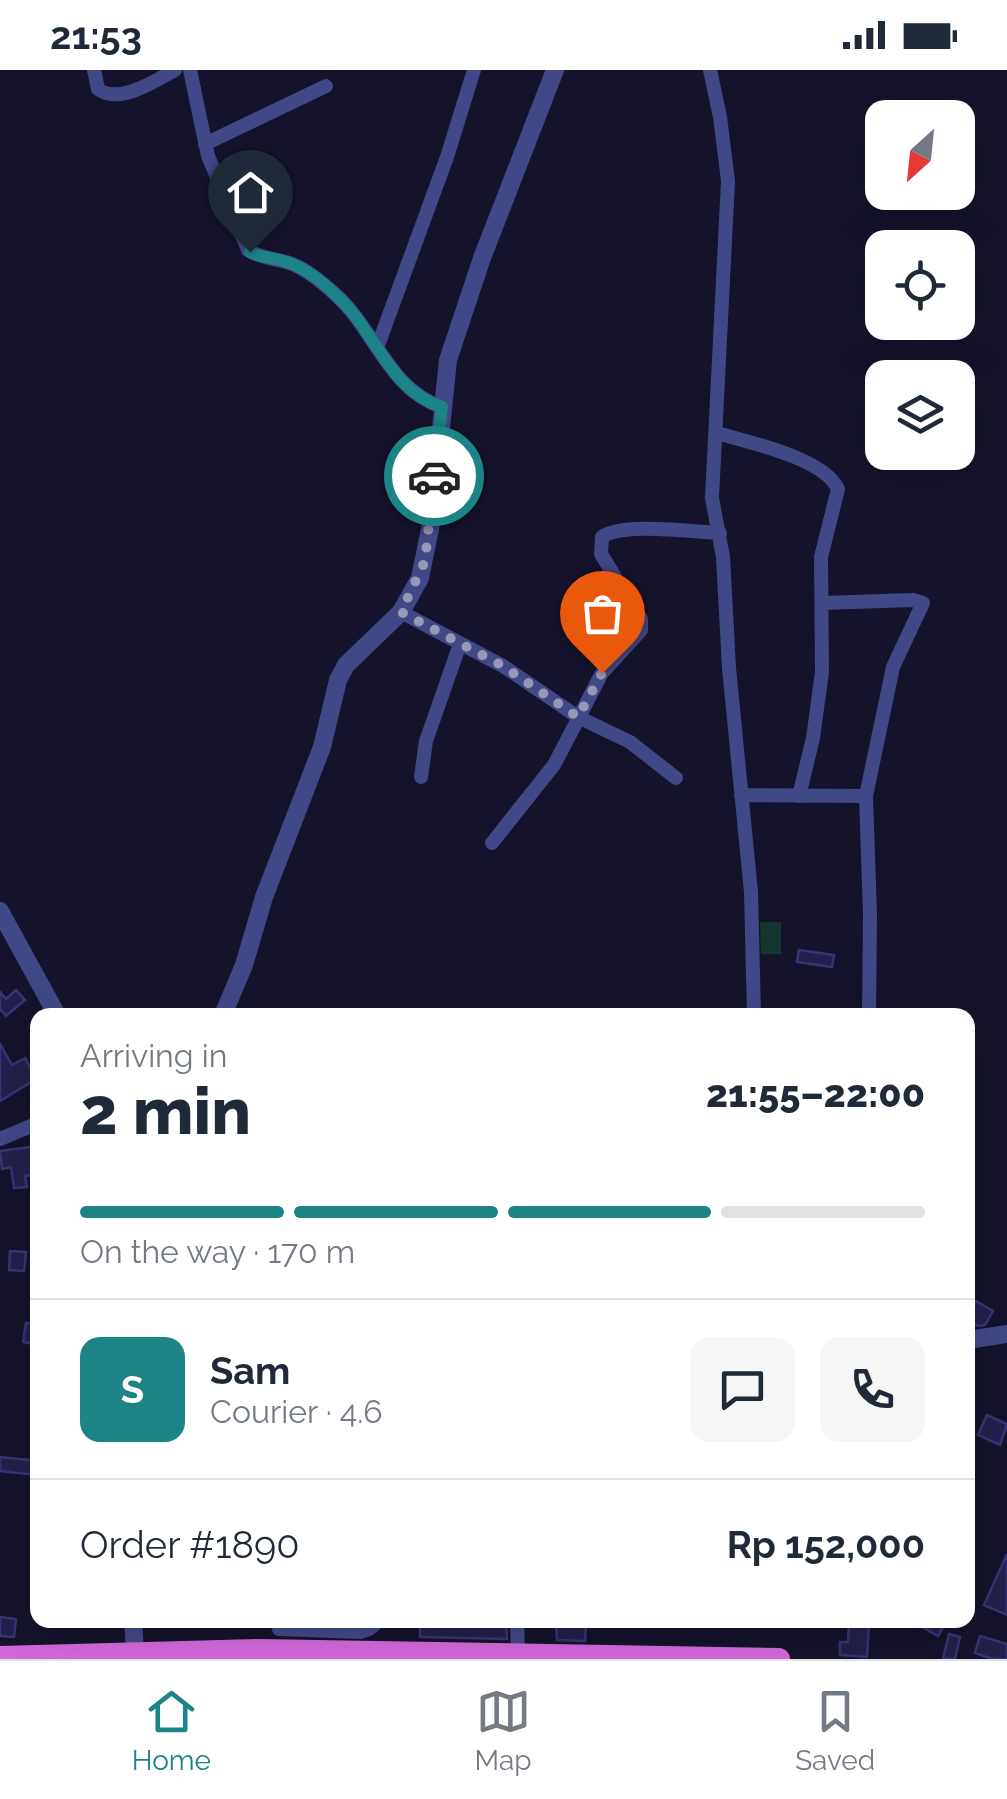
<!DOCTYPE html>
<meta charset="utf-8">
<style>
body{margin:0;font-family:Raleway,sans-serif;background:#f6f6f7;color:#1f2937;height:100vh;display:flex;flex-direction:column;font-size:38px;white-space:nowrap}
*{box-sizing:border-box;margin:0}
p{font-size:32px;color:#747a83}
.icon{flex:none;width:55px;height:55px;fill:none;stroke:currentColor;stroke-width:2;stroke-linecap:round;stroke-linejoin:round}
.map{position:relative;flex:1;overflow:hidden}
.details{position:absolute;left:30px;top:938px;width:945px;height:620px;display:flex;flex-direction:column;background:#fff;border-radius:20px;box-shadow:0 10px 40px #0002}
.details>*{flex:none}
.needle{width:65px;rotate:207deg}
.tools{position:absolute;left:865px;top:30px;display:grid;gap:20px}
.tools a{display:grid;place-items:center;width:110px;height:110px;border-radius:20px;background:#fff;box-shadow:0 10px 40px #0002;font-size:50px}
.pin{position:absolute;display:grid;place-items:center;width:85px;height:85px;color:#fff;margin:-102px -42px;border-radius:50% 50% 50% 0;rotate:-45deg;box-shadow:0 0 10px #0007}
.pin .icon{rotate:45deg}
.courier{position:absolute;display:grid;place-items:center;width:100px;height:100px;margin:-50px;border:8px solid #1c8387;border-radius:50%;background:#fff;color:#222;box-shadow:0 2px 12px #0007}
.head em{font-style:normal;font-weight:800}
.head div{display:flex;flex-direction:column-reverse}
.head{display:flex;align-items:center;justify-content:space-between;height:170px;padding:0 50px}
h1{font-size:65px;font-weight:800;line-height:75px}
.bar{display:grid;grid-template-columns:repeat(4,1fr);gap:15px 10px;align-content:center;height:120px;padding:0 50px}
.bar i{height:12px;border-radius:8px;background:#e0e1e3}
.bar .active{background:#1c8387}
.bar p{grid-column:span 4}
.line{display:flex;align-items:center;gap:25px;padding:0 50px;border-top:2px solid #e0e1e3}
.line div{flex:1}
.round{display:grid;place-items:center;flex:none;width:105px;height:105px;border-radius:20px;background:#f6f6f7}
.status{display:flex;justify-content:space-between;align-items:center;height:70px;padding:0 50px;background:#fff;direction:ltr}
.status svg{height:28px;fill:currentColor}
.dock{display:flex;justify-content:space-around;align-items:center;height:140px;border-top:2px solid #e0e1e3;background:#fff;font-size:28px;color:#747a83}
.dock a{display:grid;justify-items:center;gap:5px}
.dock .active{color:#1c8387}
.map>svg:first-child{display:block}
.green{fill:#17352f}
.building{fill:#23204b;stroke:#383475;stroke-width:2.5}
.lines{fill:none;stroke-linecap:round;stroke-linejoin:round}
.minor{stroke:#414887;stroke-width:14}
.tertiary{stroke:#414887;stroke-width:18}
.trunk{stroke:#d268da;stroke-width:22}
.done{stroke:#9898b4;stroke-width:10;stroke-dasharray:0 18}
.route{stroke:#1c8387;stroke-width:12}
</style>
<div class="status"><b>21:53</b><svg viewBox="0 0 49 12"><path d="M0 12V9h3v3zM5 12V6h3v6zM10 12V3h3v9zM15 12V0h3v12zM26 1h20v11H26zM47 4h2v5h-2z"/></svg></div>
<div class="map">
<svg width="1007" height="1589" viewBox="0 0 1007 1589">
<rect width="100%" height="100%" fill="#14132b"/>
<path class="green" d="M760,852h21v32h-20z"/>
<path class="building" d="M799,880l35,5 -2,12 -35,-5z
M16,920l9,10 -19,16 -6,-7v-17l6,7z
M0,974l12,21 13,-7 11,21 -36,22z
M38,1076v29l-13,1 2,11 -13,1 -3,-21 -9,2 -2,-18z
M10,1181l16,1 -2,19 -15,-1z
M976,1231l17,10 -8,14 -7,1 -10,-6z
M26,1253l12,2v20l-15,-3z
M987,1345l20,9 -7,21 -22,-10z
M0,1387l38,4v14l-38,-4z
M1007,1484v61l-23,-10z
M0,1547l16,2 -2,18 -14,-1z
M432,1550h74l1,19 -87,-2v-10h13z
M569,1550l17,3 -1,18 -28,-1 -1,-15h13z
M910,1550h37l-9,16z
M849,1551l20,2 -2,34 -27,-2v-13h8z
M949,1564l11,3 -5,22h-12z
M980,1566l27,8v15h-15l-17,-6z"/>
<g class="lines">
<path class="minor" d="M94,0l4,19c21,16 57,-8 77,-19
M190,0l18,86 40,94c13,9 29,8 44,14 16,6 31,19 44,31 39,35 53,95 106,112
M710,0l10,47 8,64 -16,317 11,59 6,111 22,224 3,123
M205,74l121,-58
M377,278l70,-191 27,-87
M717,363c31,9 107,25 121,56l-17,68 1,115 -9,66 -14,58
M401,542l102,54 75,51 52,25 46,36
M421,707l5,-36 34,-97
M741,725l125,1 27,-129 30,-64 -10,-3 -91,3
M866,726l4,119 -1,100
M492,773l62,-78 48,-92 39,-43v-11l-40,-65 1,-17c21,-15 90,-5 118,-4
M0,1069l38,-16
M517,1550l1,35
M279,1559l81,3 9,-3 11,-9"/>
<path class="tertiary" d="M0,841l57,104
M223,945l21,-50 20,-68 58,-150 16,-67 8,-15 55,-53 19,-34 11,-54 17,-164 34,-102 73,-188
M968,1270l39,-6
M133,1550l2,32"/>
<path class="trunk" d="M0,1587l258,-7 521,9"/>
</g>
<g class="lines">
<path class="done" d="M434,406l-9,85 -24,51 102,54 75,51 24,-44"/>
<path class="route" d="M250,182c11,6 19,5 30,8 22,5 42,21 58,37 37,34 52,94 104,110l-8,69"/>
</g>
</svg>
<div class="tools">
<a><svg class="needle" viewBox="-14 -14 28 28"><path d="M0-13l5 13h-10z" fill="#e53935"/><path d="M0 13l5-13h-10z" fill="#747a83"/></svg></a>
<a><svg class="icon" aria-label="locate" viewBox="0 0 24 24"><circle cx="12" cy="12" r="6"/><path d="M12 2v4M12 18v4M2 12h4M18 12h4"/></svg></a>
<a><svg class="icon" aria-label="layers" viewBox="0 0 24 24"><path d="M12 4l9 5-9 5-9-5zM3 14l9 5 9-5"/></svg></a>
</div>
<div class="pin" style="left:602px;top:603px;background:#ea580c"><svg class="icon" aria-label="bag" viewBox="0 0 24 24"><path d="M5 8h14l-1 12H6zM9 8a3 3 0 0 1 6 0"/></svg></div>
<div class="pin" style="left:250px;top:182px;background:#1f2937"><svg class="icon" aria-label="home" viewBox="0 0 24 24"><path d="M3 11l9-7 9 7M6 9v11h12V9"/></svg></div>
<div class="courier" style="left:434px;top:406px"><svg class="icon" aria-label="car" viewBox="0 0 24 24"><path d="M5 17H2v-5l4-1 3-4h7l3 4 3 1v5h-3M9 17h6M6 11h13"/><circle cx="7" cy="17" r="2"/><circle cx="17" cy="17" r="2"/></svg></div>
<section class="details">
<div class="head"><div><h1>2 min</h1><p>Arriving in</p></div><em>21:55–22:00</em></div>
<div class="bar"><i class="active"></i><i class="active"></i><i class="active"></i><i></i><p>On the way · 170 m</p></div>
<div class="line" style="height:180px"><b class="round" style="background:#1c8387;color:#fff">S</b><div><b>Sam</b><p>Courier · 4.6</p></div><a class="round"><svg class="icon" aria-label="chat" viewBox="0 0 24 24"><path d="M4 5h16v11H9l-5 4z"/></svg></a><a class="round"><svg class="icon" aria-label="phone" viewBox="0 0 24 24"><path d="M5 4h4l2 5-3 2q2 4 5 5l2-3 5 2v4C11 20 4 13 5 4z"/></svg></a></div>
<div class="line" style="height:130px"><div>Order #1890</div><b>Rp 152,000</b></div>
</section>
</div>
<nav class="dock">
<a class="active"><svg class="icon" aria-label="home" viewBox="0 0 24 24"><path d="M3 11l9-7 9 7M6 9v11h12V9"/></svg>Home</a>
<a><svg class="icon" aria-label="map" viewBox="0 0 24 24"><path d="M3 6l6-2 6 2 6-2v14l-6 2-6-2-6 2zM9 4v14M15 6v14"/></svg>Map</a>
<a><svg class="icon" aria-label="saved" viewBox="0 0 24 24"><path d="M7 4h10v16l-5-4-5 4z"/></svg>Saved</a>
</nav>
